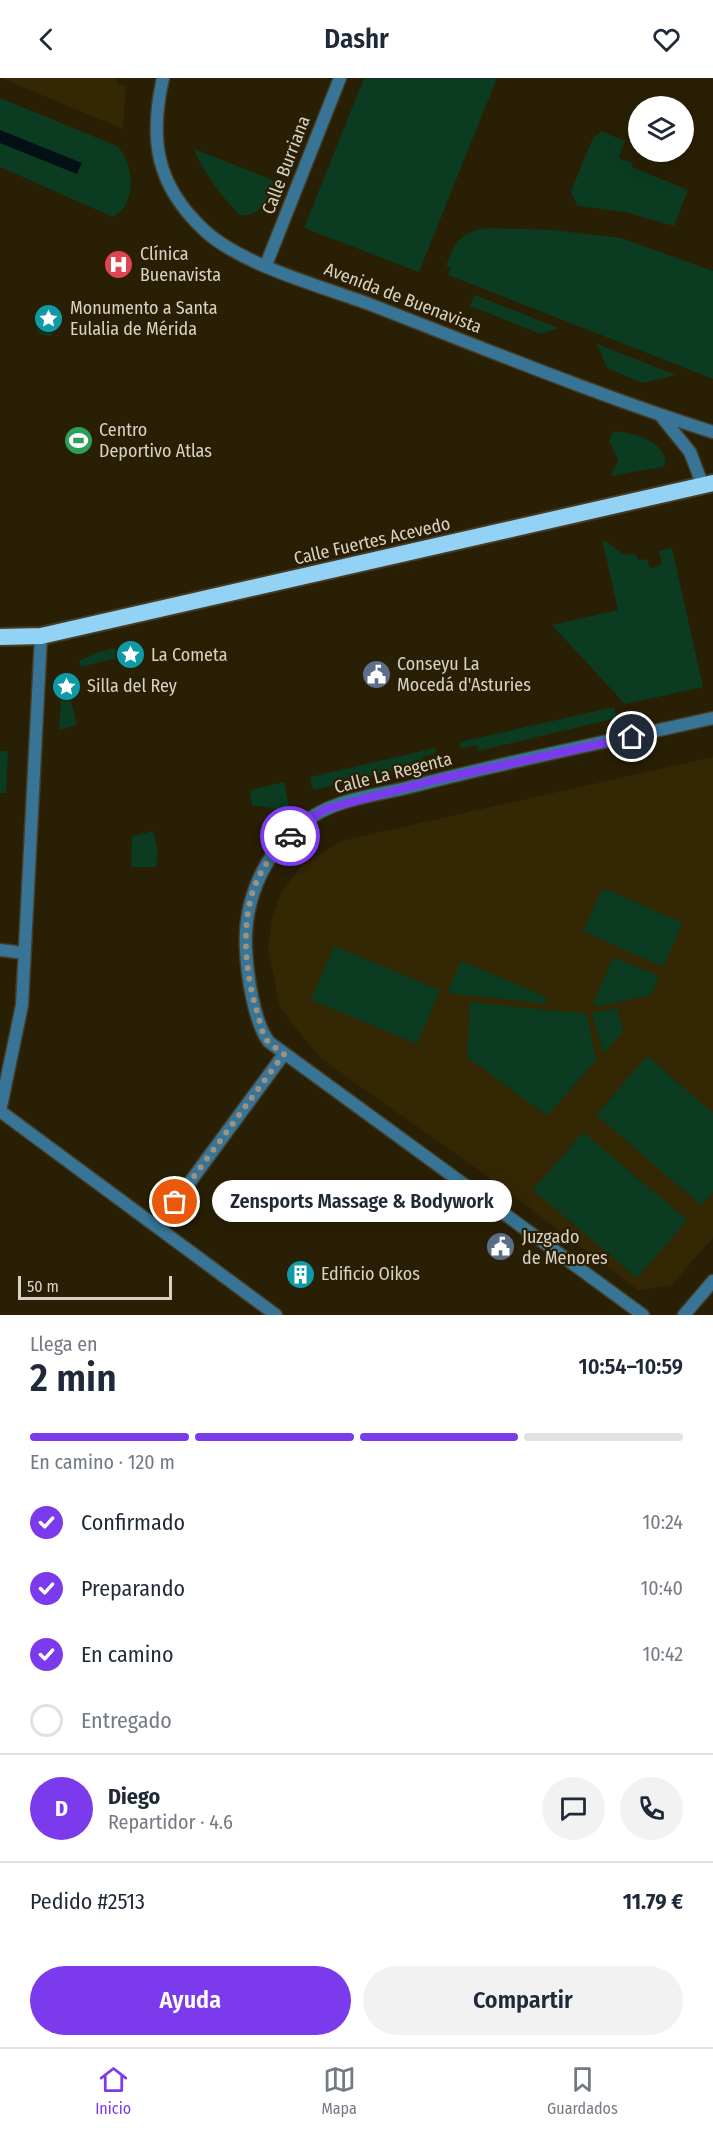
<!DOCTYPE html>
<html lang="es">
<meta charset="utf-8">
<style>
body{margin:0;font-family:"Fira Sans Condensed",sans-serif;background:#f2f2f3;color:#1f2937;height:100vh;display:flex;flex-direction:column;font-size:22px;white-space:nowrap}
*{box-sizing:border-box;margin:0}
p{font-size:20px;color:#747a83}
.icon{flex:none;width:33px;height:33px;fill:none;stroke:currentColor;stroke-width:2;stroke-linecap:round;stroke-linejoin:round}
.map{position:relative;height:1237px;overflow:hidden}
.drawer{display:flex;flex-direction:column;background:#fff;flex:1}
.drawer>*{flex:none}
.tools{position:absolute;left:628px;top:18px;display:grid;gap:12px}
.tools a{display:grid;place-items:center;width:66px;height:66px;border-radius:50%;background:#fff;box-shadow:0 6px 24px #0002;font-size:30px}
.scale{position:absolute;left:18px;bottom:15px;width:154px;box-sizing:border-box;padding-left:6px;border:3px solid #d9d2c3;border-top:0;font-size:16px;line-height:21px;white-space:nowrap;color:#d9d2c3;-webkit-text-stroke:4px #291f05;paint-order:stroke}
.pin{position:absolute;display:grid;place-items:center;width:51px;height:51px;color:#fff;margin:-26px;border:3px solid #fff;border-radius:50%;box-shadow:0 2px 6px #0007}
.courier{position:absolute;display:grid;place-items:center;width:60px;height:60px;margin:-30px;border:4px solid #7c3aed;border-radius:50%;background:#fff;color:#222;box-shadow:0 2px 8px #0007}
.bubble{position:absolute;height:42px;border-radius:21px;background:#fff;box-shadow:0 6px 24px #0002;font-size:20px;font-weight:600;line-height:42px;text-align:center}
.headline em{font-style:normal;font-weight:600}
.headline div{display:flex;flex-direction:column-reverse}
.headline{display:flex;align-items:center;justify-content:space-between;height:102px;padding:0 30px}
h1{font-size:39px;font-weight:600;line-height:45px}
.bar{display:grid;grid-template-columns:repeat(4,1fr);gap:9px 6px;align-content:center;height:72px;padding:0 30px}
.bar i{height:8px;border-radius:4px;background:#e0e1e3}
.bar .active{background:#7c3aed}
.bar p{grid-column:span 4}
.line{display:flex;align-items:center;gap:15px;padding:0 30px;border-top:2px solid #e0e1e3}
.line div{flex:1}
.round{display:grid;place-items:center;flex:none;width:63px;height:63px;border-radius:32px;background:#f2f2f3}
ol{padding:0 30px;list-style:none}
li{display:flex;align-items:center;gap:18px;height:66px}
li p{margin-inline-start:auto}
li .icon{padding:6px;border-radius:50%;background:#7c3aed;color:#fff;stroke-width:4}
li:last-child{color:#747a83}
li i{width:33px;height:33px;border:3px solid #e0e1e3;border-radius:50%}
.cta{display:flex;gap:12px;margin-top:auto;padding:12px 30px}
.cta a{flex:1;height:69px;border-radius:36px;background:#7c3aed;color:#fff;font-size:24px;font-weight:600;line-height:69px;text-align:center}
.cta a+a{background:#f2f2f3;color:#1f2937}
header{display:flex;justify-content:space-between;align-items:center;height:78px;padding:0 30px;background:#fff;font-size:27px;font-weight:600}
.dock{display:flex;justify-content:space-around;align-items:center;height:84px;border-top:2px solid #e0e1e3;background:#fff;font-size:16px;color:#747a83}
.dock a{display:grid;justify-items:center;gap:3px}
.dock .active{color:#7c3aed}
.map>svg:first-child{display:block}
.built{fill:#342704}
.green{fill:#0b3b20}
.water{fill:#031116}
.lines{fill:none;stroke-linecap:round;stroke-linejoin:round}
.minor-casing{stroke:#453c23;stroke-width:15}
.trunk-casing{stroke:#453c23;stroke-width:20}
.minor{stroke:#377495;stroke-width:12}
.trunk{stroke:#92d2f5;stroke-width:16}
.done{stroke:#9b9380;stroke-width:6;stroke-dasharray:0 10.8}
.route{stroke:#7c3aed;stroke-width:8}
.labels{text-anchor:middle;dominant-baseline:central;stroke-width:4.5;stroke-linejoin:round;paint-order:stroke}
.street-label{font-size:18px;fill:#d9d2c3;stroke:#291f05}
.poi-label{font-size:18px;fill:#d9d2c3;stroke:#291f05;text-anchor:start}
</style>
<header><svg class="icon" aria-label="back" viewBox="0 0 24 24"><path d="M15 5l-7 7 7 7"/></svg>Dashr<svg class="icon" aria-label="heart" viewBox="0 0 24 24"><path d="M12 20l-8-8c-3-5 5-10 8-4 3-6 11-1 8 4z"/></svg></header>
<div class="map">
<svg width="713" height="1237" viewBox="0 0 713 1237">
<rect width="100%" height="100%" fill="#291f05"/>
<path class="built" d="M1,0h117l-1,6 9,2 -3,43z
M713,679v480l-41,48 -34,5 -144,-109 -174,-123 -40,-50 -12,-61 4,-28 8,-24 11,-16 11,-14 39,-24z"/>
<path class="green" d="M364,0h133l-78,194 -115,-44z
M0,20l117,48c18,18 20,58 -4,71l-113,-50z
M601,53l24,10 -6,17 14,5 -1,4 56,23 -14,36 -49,-14 -48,-6 -6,-15 22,-53z
M194,71l81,32c-7,15 -15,38 -35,34 -20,-20 -35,-40 -46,-66z
M489,150l63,2 69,8 92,33v108l-265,-104 3,-7 -5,-3c11,-25 14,-33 43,-37z
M475,217l83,33 -17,6 -71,-28z
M41,228l23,9 -6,15 -7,6c-21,0 -16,-17 -10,-30z
M597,266l79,31 -34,8 -35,-15z
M613,354c17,-2 55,11 52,32l-3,3 -51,9 7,-16 -9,-19z
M602,461l23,16 10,-2 3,7 9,-1 3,9 12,-3 -3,-14 13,-3 31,139 -78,17 -73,-79 66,-15z
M115,570l2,10 -36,9 -2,-6 19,-9z
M70,618l7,29 -18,5 2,-32z
M614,629l3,11 -139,33 -1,-6 -16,3 -1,-6z
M435,670l1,5 -13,4 1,6 -111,27 -3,-13z
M0,673h8l-2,42h-6z
M284,704l5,24 -7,4 -30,-5 -2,-15z
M153,753l5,21 -2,15h-25l1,-31z
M603,810l80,35 -20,44 -80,-36z
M334,868l106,44 -23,54 -106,-44z
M613,879l46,19 -8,19 -52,11 -6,-2z
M461,883l86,36 -2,7 -98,-11z
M470,924l117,12 9,46 -49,56 -80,-59z
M617,930l6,23 -19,23 -12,-41z
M647,978l66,57v79l-11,14 -106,-91z
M583,1054l104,88 -50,58 -104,-88z"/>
<path class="water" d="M0,52l82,33 -5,11 -77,-31z"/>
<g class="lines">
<defs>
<path id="minor" d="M163,0c-14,62 -7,107 41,152 37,35 117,56 165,74 114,44 227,91 344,128
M266,187l74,-187
M661,338l29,36 13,34
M0,872l24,3
M0,1033l22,-106 19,-369
M0,1033l276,204
M157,1149l127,-173
M643,1237l-374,-273c-15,-19 -22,-68 -23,-92 -3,-54 22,-107 69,-135 26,-16 62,-20 91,-27 102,-27 205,-47 307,-70
M684,1237l29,-34"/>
<path id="trunk" d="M0,559l41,-1 672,-153"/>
</defs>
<use href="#minor" class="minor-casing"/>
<use href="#trunk" class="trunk-casing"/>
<use href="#minor" class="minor"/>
<use href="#trunk" class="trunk"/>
</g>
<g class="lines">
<path class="done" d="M175,1124l109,-148c-6,-5 -14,-9 -18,-15 -5,-8 -6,-18 -9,-27 -11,-38 -16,-79 -5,-118 7,-23 21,-42 38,-58"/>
<path class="route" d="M290,758l18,-16 18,-11 109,-29 197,-43"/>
</g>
<defs>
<symbol id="hospital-disc" viewBox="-11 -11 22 22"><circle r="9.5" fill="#e0444e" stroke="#291f05"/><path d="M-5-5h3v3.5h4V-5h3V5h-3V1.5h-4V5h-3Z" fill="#fff"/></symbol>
<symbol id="sight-disc" viewBox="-11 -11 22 22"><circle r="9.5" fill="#0f9aa8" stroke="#291f05"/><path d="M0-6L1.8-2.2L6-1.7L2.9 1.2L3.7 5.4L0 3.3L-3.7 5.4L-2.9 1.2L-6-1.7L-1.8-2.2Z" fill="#fff"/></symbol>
<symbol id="stadium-disc" viewBox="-11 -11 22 22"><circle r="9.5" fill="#2e9e5b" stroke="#291f05"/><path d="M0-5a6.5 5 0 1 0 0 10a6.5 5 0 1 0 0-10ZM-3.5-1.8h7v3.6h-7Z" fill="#fff"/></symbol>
<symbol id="civic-disc" viewBox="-11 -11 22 22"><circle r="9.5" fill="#5c6f8a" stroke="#291f05"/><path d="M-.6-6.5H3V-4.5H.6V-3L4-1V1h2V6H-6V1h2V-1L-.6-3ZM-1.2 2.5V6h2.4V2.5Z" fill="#fff"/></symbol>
<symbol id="building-disc" viewBox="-11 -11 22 22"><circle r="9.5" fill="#0f9aa8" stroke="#291f05"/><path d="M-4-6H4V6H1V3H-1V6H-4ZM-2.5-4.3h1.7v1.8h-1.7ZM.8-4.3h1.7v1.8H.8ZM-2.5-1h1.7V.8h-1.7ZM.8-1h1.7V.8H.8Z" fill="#fff"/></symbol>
</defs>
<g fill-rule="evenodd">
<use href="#hospital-disc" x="102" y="170" width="33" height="33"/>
<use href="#sight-disc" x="32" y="224" width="33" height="33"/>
<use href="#stadium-disc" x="62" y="346" width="33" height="33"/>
<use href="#sight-disc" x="114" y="560" width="33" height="33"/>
<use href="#civic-disc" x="360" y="580" width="33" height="33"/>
<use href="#sight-disc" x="50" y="592" width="33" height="33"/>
<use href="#civic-disc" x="484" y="1152" width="33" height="33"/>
<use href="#building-disc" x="284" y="1180" width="33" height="33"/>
</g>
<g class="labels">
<g class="street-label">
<text transform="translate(286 87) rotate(-69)">Calle Burriana</text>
<text transform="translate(403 220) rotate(21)">Avenida de Buenavista</text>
<text transform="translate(372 463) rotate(-13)">Calle Fuertes Acevedo</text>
<text transform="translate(393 695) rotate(-14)">Calle La Regenta</text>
</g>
<g class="poi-label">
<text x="140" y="176">Clínica<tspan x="140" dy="21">Buenavista</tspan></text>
<text x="70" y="230">Monumento a Santa<tspan x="70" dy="21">Eulalia de Mérida</tspan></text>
<text x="99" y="352">Centro<tspan x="99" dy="21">Deportivo Atlas</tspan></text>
<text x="151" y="577">La Cometa</text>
<text x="397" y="586">Conseyu La<tspan x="397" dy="21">Mocedá d'Asturies</tspan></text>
<text x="87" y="608">Silla del Rey</text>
<text x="522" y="1159">Juzgado<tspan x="522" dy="21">de Menores</tspan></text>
<text x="321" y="1196">Edificio Oikos</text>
</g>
</g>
</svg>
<div class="tools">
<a><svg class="icon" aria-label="layers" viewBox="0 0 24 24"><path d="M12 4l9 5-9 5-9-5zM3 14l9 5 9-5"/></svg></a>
</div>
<div class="scale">50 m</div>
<div class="pin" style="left:175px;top:1124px;background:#ea580c"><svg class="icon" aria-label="bag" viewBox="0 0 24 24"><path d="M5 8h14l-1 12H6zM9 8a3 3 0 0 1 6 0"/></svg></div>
<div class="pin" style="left:632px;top:659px;background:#1f2937"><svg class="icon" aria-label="home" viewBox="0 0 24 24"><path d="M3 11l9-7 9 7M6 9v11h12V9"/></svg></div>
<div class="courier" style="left:290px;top:758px"><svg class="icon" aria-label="car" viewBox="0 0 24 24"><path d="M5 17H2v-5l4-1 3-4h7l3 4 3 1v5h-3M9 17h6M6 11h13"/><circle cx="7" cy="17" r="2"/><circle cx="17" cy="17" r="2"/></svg></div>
<div class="bubble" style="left:212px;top:1102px;width:300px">Zensports Massage &amp; Bodywork</div>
</div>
<section class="drawer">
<div class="headline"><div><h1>2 min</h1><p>Llega en</p></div><em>10:54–10:59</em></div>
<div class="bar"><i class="active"></i><i class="active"></i><i class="active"></i><i></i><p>En camino · 120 m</p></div>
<ol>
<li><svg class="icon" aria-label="check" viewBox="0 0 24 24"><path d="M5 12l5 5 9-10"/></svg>Confirmado<p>10:24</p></li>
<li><svg class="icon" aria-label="check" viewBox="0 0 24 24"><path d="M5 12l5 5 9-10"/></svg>Preparando<p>10:40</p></li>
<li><svg class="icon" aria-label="check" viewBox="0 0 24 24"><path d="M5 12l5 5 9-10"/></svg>En camino<p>10:42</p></li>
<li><i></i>Entregado</li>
</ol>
<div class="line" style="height:108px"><b class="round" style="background:#7c3aed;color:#fff">D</b><div><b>Diego</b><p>Repartidor · 4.6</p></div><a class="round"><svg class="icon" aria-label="chat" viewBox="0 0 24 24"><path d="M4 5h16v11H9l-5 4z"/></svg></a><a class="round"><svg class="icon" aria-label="phone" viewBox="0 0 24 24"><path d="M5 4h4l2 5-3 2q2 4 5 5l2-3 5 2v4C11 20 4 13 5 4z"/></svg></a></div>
<div class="line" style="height:78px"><div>Pedido #2513</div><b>11.79 €</b></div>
<div class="cta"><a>Ayuda</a><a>Compartir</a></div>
</section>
<nav class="dock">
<a class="active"><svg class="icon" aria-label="home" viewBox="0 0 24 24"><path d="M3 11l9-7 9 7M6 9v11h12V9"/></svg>Inicio</a>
<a><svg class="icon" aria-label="map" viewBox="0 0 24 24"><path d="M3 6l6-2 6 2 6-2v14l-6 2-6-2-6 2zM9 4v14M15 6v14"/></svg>Mapa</a>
<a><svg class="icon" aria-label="saved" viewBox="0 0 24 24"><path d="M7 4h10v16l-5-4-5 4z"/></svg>Guardados</a>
</nav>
